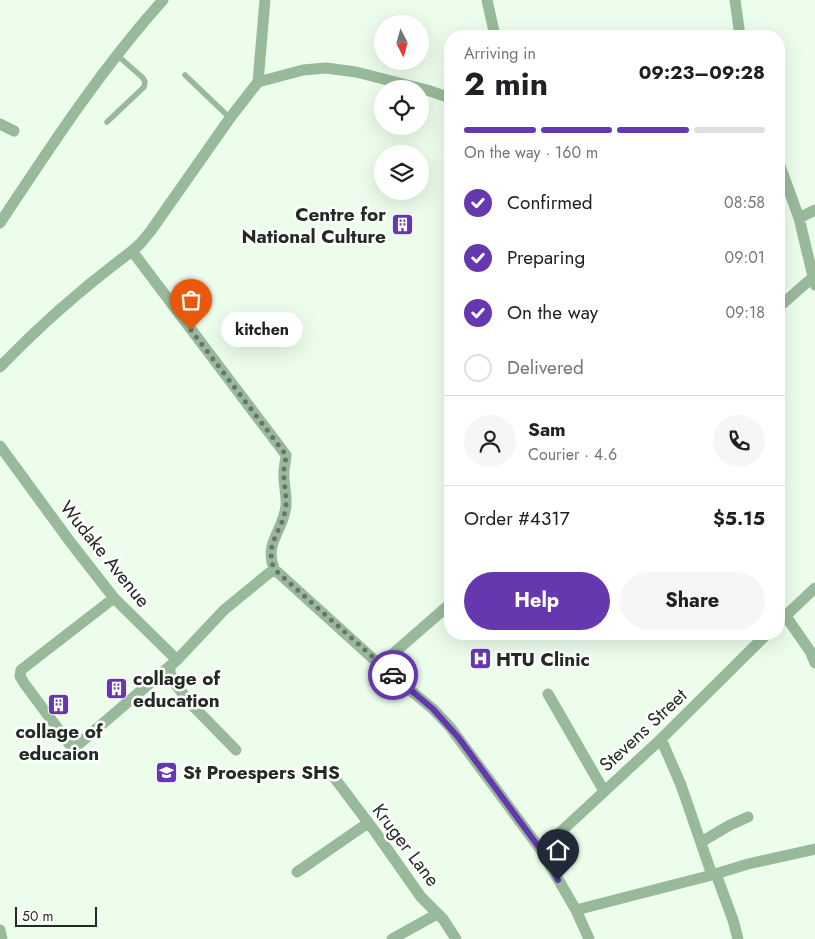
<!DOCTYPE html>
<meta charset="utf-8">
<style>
body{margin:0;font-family:Jost,sans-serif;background:#f6f6f6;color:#202124;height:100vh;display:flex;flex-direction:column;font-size:19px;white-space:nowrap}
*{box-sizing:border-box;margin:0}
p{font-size:16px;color:#757577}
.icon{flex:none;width:28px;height:28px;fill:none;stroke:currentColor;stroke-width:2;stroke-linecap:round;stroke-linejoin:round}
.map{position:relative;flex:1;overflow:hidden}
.side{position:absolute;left:444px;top:30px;width:341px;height:610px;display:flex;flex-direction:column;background:#fff;border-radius:20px;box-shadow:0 5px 20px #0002}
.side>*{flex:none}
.needle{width:32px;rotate:174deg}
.fabs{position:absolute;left:374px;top:15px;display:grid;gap:10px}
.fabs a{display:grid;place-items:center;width:55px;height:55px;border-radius:50%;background:#fff;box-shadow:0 5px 20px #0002;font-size:25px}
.scale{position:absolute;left:15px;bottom:12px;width:82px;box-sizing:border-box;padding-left:5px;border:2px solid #242a24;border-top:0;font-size:14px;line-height:18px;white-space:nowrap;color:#242a24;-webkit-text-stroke:4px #fff;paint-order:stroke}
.pin{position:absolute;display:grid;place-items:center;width:42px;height:42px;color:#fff;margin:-51px -21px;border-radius:50% 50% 50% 0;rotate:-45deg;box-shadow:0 0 5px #0007}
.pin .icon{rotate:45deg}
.courier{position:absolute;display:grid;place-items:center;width:50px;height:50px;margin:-25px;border:4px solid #6538b0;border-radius:50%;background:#fff;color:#222;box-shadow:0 1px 6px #0007}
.bubble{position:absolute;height:35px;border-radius:18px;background:#fff;box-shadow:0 5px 20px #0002;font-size:16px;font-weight:700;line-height:35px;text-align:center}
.overview em{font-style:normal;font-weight:700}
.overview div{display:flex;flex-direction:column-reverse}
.overview{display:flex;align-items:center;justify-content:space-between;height:85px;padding:0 20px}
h1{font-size:32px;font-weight:700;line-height:38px}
.bar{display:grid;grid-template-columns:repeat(4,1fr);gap:8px 5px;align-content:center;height:60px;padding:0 20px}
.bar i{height:6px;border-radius:4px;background:#e0e0e0}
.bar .on{background:#6538b0}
.bar p{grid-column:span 4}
.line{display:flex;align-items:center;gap:12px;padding:0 20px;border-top:1px solid #e0e0e0}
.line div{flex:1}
.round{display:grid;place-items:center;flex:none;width:52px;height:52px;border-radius:26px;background:#f6f6f6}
ol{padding:0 20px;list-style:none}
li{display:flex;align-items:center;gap:15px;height:55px}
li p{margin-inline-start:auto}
li .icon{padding:5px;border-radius:50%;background:#6538b0;color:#fff;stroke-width:4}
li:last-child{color:#757577}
li i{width:28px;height:28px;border:2px solid #e0e0e0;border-radius:50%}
.action{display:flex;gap:10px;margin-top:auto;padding:10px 20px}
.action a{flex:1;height:58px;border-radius:30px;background:#6538b0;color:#fff;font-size:20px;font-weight:700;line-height:58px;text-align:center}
.action a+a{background:#f6f6f6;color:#202124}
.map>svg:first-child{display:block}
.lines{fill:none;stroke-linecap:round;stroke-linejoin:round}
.service{stroke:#99ba9a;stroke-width:5.5}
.minor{stroke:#99ba9a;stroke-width:11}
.done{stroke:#6a746a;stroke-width:5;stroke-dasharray:0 9}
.route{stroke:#6538b0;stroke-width:6}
.labels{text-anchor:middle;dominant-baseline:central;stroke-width:5;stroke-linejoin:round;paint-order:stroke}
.poi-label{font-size:19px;font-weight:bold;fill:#242a24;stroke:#fff;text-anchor:start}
.street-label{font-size:19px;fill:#242a24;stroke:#fff}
</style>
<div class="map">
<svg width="815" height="939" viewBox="0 0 815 939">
<rect width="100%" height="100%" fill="#ecfdec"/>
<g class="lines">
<path class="service" d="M185,75l45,43
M107,122l37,-35 1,-5 -2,-4 -26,-23"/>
<path class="minor" d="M487,0l8,36
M735,0l5,36
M258,82l45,-12 23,-2 30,4 71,18 23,8
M0,124l14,7
M779,163l20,55 16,67
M799,218l16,-8
M0,223c51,-77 101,-154 163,-223
M132,251l154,204c0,5 -2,11 -2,16 -1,12 3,23 2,35 -3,26 -22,36 -12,63
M779,307l34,-30
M0,367c40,-42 85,-81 132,-116l8,-7 10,-12 80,-114 28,-36 7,-82
M0,446l71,97 43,55 63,62 47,-50 50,-41 106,96 53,44 17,18 91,123 35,60 13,29
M114,598l-93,72 -1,6 4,7 49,66 104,-89
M785,615l25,36 5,12
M779,622l36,-34
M380,665l70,-61
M170,667v6l3,8 18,23 45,46
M548,694l56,97
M661,739l20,46 31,90
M330,772l46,61 45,64 22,22 13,20
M701,842l29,-17 18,-8
M541,850l120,-111 106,-105
M297,872l71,-49
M716,874l17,46 5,19
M576,910l136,-35 36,-11 67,-15
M0,930l2,9
M392,939l45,-25"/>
</g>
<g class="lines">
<path class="done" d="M191,330l95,125c0,5 -2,11 -2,16 -1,11 3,23 2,35 -3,26 -22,36 -12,63l119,106"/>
<path class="route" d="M393,675l40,34 25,28 83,113 17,30"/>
</g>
<defs>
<symbol id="building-square" viewBox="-11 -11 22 22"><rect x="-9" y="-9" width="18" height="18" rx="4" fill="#6538b0" stroke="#fff"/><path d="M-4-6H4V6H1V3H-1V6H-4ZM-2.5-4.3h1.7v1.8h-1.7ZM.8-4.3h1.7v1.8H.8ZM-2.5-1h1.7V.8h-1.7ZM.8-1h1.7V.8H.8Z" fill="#fff"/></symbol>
<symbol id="hospital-square" viewBox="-11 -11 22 22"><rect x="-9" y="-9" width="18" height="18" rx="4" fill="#6538b0" stroke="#fff"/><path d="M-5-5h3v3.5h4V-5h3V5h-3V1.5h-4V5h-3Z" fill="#fff"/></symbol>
<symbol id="school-square" viewBox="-11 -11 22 22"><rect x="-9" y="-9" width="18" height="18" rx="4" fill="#6538b0" stroke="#fff"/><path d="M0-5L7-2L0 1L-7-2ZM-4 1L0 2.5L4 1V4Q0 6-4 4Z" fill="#fff"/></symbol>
</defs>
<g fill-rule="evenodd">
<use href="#building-square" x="390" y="212" width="25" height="25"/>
<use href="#hospital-square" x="468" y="646" width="25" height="25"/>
<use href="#building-square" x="104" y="676" width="25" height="25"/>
<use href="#building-square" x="46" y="692" width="25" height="25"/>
<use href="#school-square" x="154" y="760" width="25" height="25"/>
</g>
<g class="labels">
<g class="poi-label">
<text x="386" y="214" text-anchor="end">Centre for<tspan x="386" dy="22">National Culture</tspan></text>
<text x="496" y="659">HTU Clinic</text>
<text x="133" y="678">collage of<tspan x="133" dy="22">education</tspan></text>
<text x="59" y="731" text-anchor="middle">collage of<tspan x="59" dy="22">educaion</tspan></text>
<text x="183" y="772">St Proespers SHS</text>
</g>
<g class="street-label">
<text transform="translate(105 554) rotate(51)">Wudake Avenue</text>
<text transform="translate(643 730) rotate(-43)">Stevens Street</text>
<text transform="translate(406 845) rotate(53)">Kruger Lane</text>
</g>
</g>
</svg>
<div class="fabs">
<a><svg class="needle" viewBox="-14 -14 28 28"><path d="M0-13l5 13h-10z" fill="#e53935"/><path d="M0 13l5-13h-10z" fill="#757577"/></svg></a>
<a><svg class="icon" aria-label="locate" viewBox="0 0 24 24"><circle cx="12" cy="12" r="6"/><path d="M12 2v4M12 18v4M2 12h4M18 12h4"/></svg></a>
<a><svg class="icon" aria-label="layers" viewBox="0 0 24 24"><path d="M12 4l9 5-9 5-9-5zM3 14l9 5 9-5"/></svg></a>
</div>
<div class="scale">50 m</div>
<div class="pin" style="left:191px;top:330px;background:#ea580c"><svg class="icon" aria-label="bag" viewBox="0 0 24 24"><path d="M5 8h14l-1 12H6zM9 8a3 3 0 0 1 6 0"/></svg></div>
<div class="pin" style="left:558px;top:880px;background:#1f2937"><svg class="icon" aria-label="home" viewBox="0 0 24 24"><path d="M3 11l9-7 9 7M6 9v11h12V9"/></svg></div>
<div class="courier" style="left:393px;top:675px"><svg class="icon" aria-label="car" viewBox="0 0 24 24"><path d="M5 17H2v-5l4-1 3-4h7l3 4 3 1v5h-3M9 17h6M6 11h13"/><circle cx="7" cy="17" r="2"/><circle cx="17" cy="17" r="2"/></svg></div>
<div class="bubble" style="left:221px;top:312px;width:82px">kitchen</div>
<section class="side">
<div class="overview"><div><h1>2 min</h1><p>Arriving in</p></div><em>09:23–09:28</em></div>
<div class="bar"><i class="on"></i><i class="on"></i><i class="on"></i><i></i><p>On the way · 160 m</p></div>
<ol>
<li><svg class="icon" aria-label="check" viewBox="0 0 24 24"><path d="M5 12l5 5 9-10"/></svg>Confirmed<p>08:58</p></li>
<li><svg class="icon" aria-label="check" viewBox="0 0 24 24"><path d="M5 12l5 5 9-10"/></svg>Preparing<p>09:01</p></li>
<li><svg class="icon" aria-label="check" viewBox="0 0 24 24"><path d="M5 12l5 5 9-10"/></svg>On the way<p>09:18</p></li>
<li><i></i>Delivered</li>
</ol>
<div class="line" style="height:90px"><a class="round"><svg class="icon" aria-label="person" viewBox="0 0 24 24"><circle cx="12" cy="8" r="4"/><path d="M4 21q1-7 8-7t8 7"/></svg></a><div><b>Sam</b><p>Courier · 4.6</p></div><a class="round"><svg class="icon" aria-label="phone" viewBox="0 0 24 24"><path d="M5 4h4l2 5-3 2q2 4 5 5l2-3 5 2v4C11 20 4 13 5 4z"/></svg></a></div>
<div class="line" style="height:65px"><div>Order #4317</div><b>$5.15</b></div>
<div class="action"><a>Help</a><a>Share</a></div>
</section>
</div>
